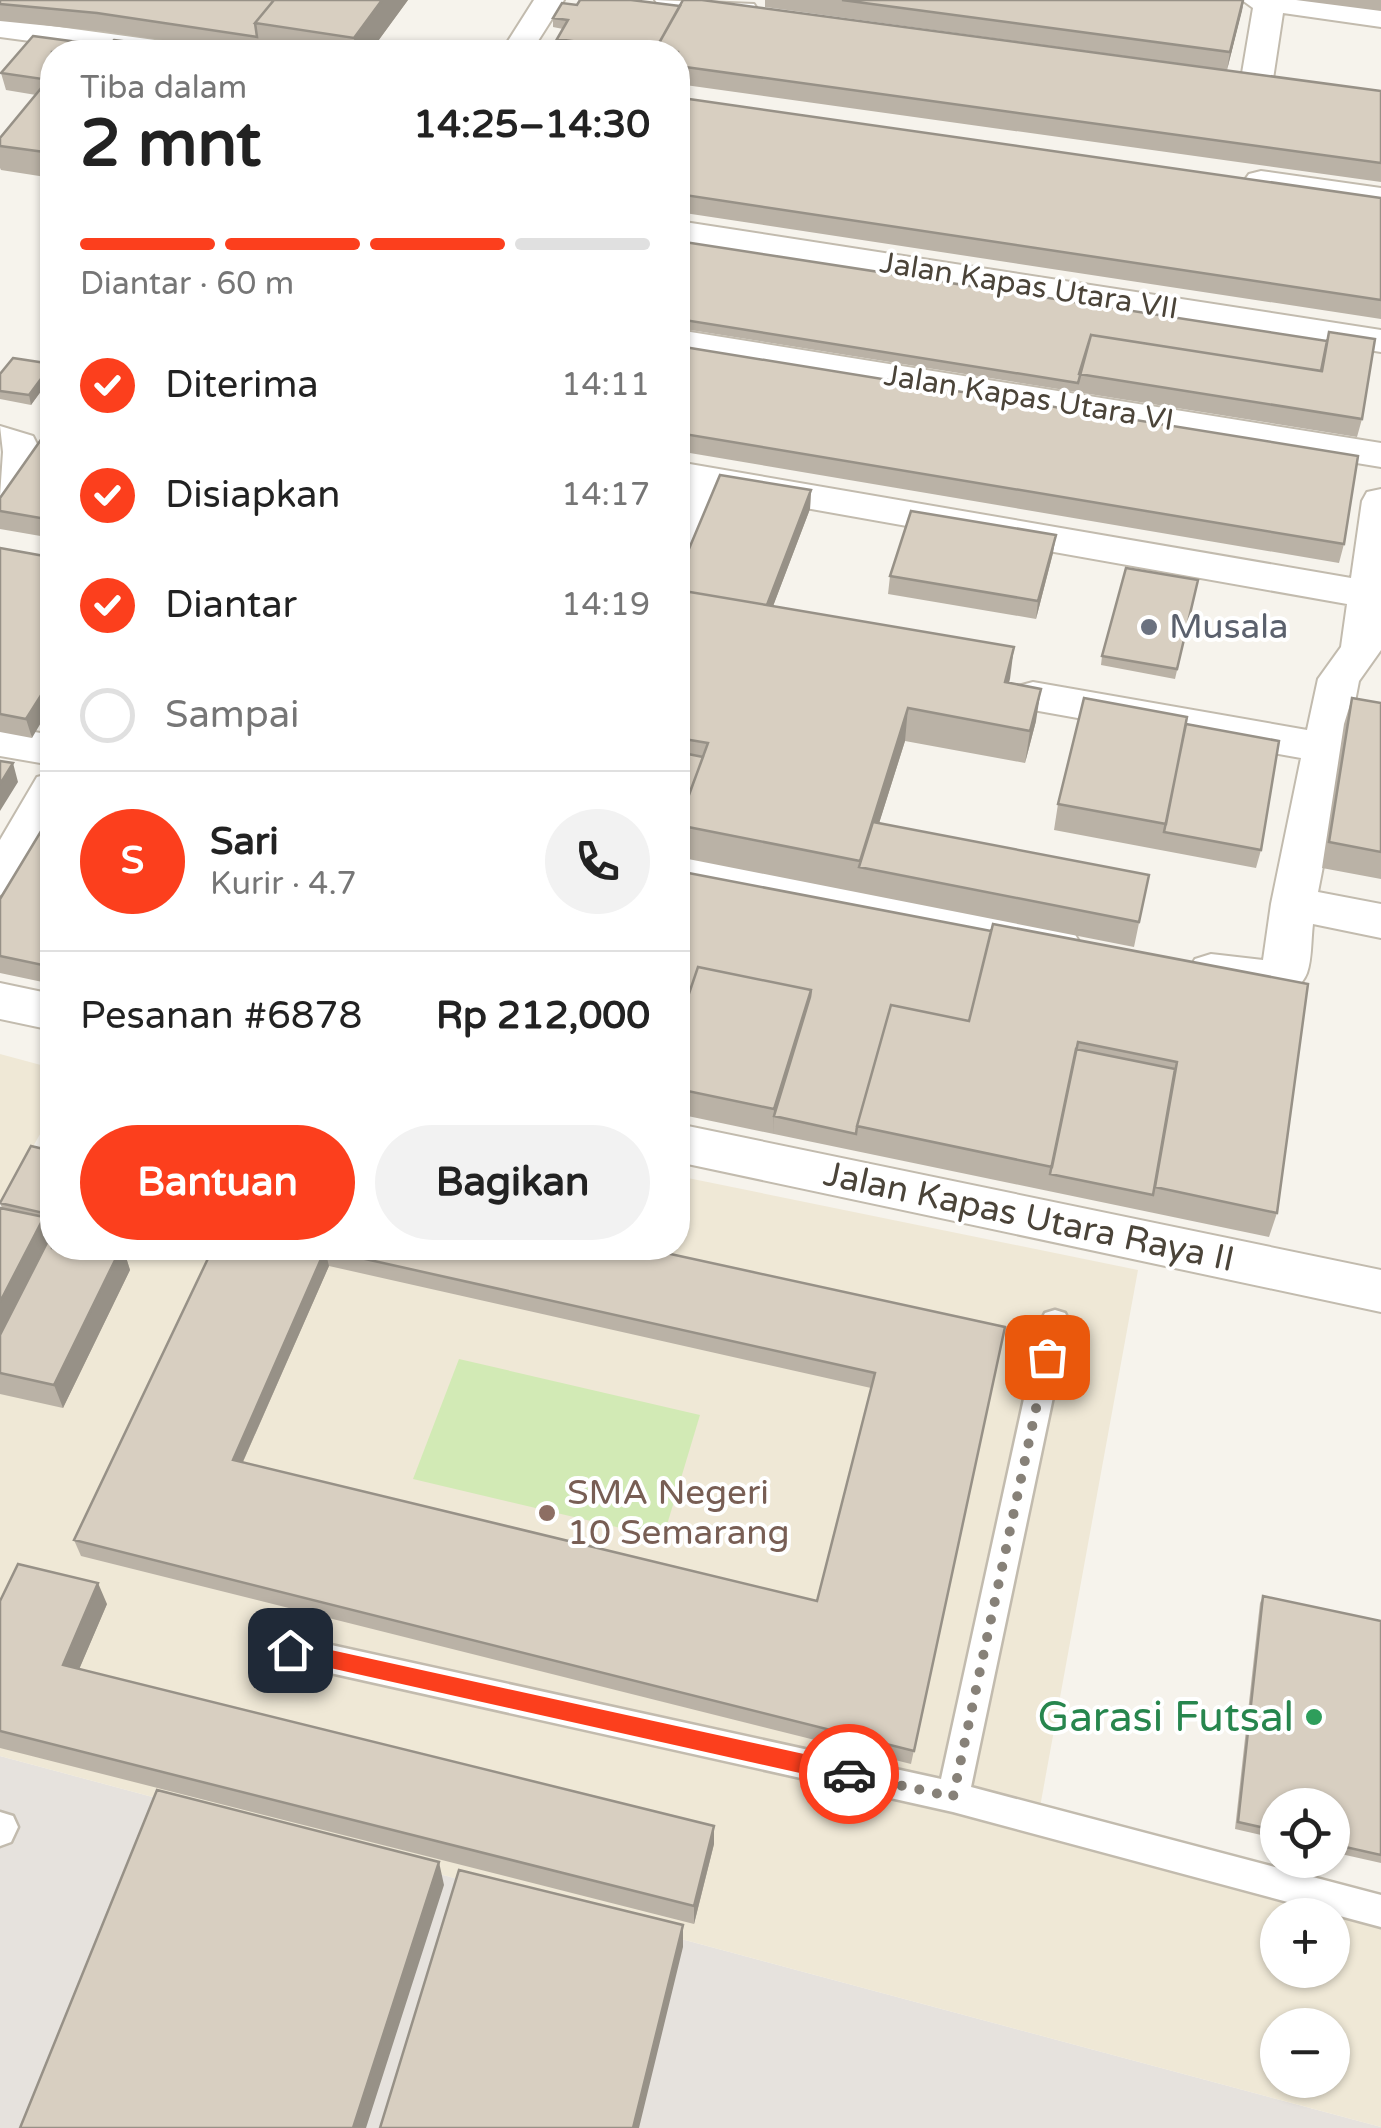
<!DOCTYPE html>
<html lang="id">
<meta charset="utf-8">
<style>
body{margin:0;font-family:"Varela Round",sans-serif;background:#f2f2f2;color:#222;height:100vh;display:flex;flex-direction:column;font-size:38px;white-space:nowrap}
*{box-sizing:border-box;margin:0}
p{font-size:32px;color:#767676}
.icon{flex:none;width:55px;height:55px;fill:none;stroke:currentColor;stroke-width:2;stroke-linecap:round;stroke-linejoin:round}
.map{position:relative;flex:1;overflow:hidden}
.details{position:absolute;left:40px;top:40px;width:650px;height:1220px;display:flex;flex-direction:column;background:#fff;border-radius:40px;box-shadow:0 2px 8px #0004}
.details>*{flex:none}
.buttons{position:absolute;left:1260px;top:1788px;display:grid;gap:20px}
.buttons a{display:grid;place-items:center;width:90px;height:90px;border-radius:50%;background:#fff;box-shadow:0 2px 8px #0004;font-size:50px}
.pin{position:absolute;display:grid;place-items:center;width:85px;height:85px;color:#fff;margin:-42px;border-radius:20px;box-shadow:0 5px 15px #0006}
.courier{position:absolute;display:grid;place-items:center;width:100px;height:100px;margin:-50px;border:8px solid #fc3f1d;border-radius:50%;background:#fff;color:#222;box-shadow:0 2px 12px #0007}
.head em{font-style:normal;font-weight:800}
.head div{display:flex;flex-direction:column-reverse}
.head{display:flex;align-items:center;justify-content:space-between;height:170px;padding:0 40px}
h1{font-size:65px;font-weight:800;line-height:75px}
.bar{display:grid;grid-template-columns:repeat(4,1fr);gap:15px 10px;align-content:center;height:120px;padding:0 40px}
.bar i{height:12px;border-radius:8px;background:#e0e0e0}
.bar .on{background:#fc3f1d}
.bar p{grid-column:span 4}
.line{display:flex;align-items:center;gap:25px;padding:0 40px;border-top:2px solid #e0e0e0}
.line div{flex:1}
.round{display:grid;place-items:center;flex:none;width:105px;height:105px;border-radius:52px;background:#f2f2f2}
ol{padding:0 40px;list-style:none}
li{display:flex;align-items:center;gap:30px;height:110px}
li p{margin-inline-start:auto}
li .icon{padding:10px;border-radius:50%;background:#fc3f1d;color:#fff;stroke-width:4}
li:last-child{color:#767676}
li i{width:55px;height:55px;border:5px solid #e0e0e0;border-radius:50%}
.action{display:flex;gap:20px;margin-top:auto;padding:20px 40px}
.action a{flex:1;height:115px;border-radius:60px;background:#fc3f1d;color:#fff;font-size:40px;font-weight:800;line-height:115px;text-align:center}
.action a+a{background:#f2f2f2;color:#222}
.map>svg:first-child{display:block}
.industrial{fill:#e6e2dd}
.education{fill:#efe8d6;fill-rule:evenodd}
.green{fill:#d2eab5}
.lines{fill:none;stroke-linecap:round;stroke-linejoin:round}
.service-casing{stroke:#c2bbae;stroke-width:5}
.minor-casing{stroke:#c2bbae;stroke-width:4}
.service{fill:#fff;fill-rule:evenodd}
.minor{fill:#fff;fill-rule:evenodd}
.wall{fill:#bab2a6;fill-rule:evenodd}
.shaded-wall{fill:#979187}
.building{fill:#d8cfc1;stroke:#979187;stroke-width:2.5;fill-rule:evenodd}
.route{fill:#fc3f1d}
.done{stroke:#878178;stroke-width:10;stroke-dasharray:0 18}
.worship-dot{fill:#6b7280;stroke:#fff;stroke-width:4}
.education-dot{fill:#8d6e63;stroke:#fff;stroke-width:4}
.leisure-dot{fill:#2e9e5b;stroke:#fff;stroke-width:4}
.labels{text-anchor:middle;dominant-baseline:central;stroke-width:8;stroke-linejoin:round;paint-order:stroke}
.far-street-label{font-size:30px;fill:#4b4439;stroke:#fff}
.worship-label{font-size:35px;fill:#5b616d;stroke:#fff;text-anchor:start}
.street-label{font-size:35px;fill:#4b4439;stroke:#fff}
.education-label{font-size:35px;fill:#785e54;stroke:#fff;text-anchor:start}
.near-leisure-label{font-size:42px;fill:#27864d;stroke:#fff;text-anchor:end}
</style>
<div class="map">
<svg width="1381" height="2128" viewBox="0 0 1381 2128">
<rect width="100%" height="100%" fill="#f6f3ec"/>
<path class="industrial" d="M0,1756l1381,371v1h-1381z"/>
<path class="education" d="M0,1054l52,14v45l-52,92z
M52,1130v118h626v-72l460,94 -100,548 343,88v221l-1381,-371v-537zM1278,1915h54v55h-54zM1278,2025h54v55h-54z"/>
<path class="green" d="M459,1359l241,56 -37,123 -250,-59z"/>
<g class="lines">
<defs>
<path id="service" d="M1055,1310l10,3 4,8 -98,466 410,108v32l-428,-115 -663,-148 -11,-4 -4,-10 4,-10 11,-4 651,143 100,-458 4,-8z
M0,1812l13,4 5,11 -7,15 -11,4z"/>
<path id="minor" d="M534,0h30l-33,52h-30z
M655,0l99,4 4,6 -4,6 -11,3 -73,-10 -11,-3z
M1242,0h78l61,9v18l-98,-14 -10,66 -5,7h-22l-5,-7 12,-71z
M0,19l177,24 11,2 5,7h-81l-112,-15z
M1261,171l120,17v20l-132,-20 -5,-7 5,-7z
M678,221l703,109v22l-703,-111z
M678,330l703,113v24l-703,-115z
M0,426l33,10 8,16 -28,40 -13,4 3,-44z
M678,462l673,116 11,-77 5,-9 14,-3v161l-22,31 -41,211 63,12v34l-68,-14c-2,16 -1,35 -6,49 -15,39 -83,19 -112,10l-7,-12 7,-12 16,-5 52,6 8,-56 30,-146 -268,-48 -15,-4 -6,-10 6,-10 15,-4 274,48 11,-51 23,-32 6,-43 -626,-111 -29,67 -14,4v-58l8,-19 -8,-1z
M0,726l52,9v30l-52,-9z
M52,773v52l-36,65 -16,5v-55l37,-63z
M678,855l159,25 220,46 16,5 7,12 -7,12 -16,5 -220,-48 -159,-25z
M0,983l52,11v36l-52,-11z
M678,1124l703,146v42l-703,-150z"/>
</defs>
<use href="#service" class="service-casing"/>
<use href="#minor" class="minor-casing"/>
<use href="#service" class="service"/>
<use href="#minor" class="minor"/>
</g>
<path class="wall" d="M0,0h408l-38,52h-123l-147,-21 -100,-10z
M765,0h479l-17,70 -462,-63z
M1296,0h85v11z
M553,18l828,73v91l-703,-98v-32h-86l-35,-4v-9l6,-10 -10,-2z
M33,36l75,10 6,-6 92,12h-154v126l-51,-8 -1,-2v-30l36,-43 -30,-5 -5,-17z
M678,90h4v8l699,100v121l-703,-107z
M678,241l684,178 -5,18 -679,-109z
M678,346l666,198 -5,19 -661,-112z
M0,374l52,2 -21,29 -31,-6z
M52,424v114l-52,-9v-31z
M811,490l-1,19 -37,97 236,77 27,38 -11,42 -120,-22 -26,82 270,52 -15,72 -456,-90v-282z
M0,548l32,190 -32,-6z
M1053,553l-17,66 -148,-25 2,-18z
M1198,580l-23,99 -74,-14 1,-9z
M1352,698l29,5v176l-59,-11 22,-144z
M1186,724l75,126 -5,18 -202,-38 4,-26z
M52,813v171l-52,-11v-74z
M678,871l313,60 317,53 -31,229 -8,24 -591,-123z
M52,1151v97h73l-1,3 6,19 -67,138 -63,-14v-186h2l-2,-5z
M213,1248h430l362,79 -94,437 -830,-208 -7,-16zM329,1266l542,122 -54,213 -574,-139z
M1263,1596l118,25v242l-49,-11v-47h-54v34l-43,-10 25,-226z
M0,1601l107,3 -28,65 635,157v18l-20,80 -694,-176z"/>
<path class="shaded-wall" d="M382,0h26l-38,52h-15l-1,-14z
M1244,0l-2,11 -15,59 3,-18z
M52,364v12l-21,29 -2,-10z
M811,490l-1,19 -49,129 1,-18z
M1056,535l-3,18 -17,66 2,-18z
M1014,647l-4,32 -10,36 5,-33z
M52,678v26l-20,34 -6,-19z
M1041,689l-5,32 -11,42 5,-32z
M908,708l-3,33 -40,127 -6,-1 1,-6z
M13,763l5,19 -18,29v-27z
M811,990l-2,25 -35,101 -1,18 1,-25z
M44,1217l8,23 -52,104v-42z
M121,1248h4l-1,3 6,19 -67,138 -9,-23z
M325,1250l4,16 -92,209 -4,-15z
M98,1583l9,21 -35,82 -9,-21z
M714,1826v18l-20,80v-18z
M439,1862l5,23 -78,243h-13z
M683,1925v22l-44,181h-6z"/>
<path class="building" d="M0,0h274l-19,23 2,14 -160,-24 -97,-9z
M274,0h108l-28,38 -99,-15z
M580,0h51l49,6 -26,46h-41l3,-5 -59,-8 11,-19 -15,-2 9,-15 15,2z
M683,0h19l679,91v72l-703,-97v-14h-24z
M842,0h401l-13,52z
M33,36l75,10 -5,6h-51v23l-3,5 -48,-7z
M114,40l92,12h-103z
M52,75v78l-52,-7v-8z
M682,98l699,100v102l-703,-106v-88z
M678,241l649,100 -6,30 -230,-36 -13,48 -400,-64z
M1329,332l46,7 -13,80 -283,-45 12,-39 231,36z
M678,346l680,110 -14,88 -666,-111z
M13,358l39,6 -23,31 -29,-4v-17z
M52,424v96l-52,-9v-13z
M720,475l91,15 -44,115 -89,-15v-15z
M911,511l145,24 -18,66 -148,-25z
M0,548l50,9 2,-4v125l-26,41 -26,-5z
M1126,568l72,12 -21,89 -75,-13z
M678,590l336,57 -9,35 36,7 -11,42 -122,-23 -48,153 -182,-36 30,-82 -30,-5z
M1084,698l103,19 -21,107 -108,-20z
M1352,698l29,5v149l-52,-10z
M1186,724l93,17 -18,109 -97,-18z
M678,752l25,5 -25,67z
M0,761l13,2 -13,21z
M52,813v154l-52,-11v-57z
M873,822l276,53 -10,47 -280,-55z
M678,871l313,60 -22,90 -78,-16 -34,121 -1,8 -82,-18 36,-119 1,-7 -113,-23 -20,59z
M993,924l315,60 -31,229 -122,-26 22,-125 -99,-20 -26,125 -195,-41 34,-121 78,16z
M698,967l113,23 -37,119 -96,-20v-63z
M1076,1049l99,20 -22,126 -103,-21z
M31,1146l21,5v64l-52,-12z
M0,1208l44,9 -44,85z
M52,1233v15h69l-67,137 -54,-12v-38z
M213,1248h430l362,79 -91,424 -840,-211zM325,1250l550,123 -58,228 -584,-141z
M18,1564l80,19 -35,82 651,161 -20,80 -694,-175v-130z
M1263,1596l118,25v234l-49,-11v-39h-54v26l-40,-9z
M157,1790l282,72 -86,266h-333z
M459,1870l224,55 -50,203h-253z"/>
<path class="route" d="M290,1641l559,123 10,10 -10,10 -559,-125 -10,-9z"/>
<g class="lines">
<path class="done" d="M849,1774l104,23 94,-440"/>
</g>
<circle class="worship-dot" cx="1149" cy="627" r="10"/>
<circle class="education-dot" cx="547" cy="1513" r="10"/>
<circle class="leisure-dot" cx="1314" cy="1717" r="10"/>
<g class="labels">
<g class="far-street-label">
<text transform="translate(1029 286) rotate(9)">Jalan Kapas Utara VII</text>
<text transform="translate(1029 398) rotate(9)">Jalan Kapas Utara VI</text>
</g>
<g class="worship-label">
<text x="1169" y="627">Musala</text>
</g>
<g class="street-label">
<text transform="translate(1029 1217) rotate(12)">Jalan Kapas Utara Raya II</text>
</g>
<g class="education-label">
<text x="567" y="1493">SMA Negeri<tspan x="567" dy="40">10 Semarang</tspan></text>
</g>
<g class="near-leisure-label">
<text x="1294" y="1717">Garasi Futsal</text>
</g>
</g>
</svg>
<div class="buttons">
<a><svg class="icon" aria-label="locate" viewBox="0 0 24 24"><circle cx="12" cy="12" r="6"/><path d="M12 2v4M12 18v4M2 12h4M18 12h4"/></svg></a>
<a>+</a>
<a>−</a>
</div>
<div class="pin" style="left:1047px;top:1357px;background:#ea580c"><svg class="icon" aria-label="bag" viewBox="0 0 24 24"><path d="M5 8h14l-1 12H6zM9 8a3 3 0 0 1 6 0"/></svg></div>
<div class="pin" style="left:290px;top:1650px;background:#1f2937"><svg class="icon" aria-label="home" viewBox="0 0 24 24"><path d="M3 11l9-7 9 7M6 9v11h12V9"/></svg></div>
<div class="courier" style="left:849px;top:1774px"><svg class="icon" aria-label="car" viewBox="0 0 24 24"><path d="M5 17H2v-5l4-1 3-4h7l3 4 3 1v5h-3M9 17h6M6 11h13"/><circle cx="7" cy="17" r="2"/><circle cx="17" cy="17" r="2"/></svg></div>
<section class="details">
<div class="head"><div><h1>2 mnt</h1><p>Tiba dalam</p></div><em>14:25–14:30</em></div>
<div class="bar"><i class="on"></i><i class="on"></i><i class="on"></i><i></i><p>Diantar · 60 m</p></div>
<ol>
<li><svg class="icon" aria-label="check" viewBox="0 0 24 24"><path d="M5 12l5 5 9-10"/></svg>Diterima<p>14:11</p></li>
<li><svg class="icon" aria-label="check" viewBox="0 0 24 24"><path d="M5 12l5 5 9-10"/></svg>Disiapkan<p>14:17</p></li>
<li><svg class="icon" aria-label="check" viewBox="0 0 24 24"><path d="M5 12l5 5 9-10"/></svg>Diantar<p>14:19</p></li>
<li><i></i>Sampai</li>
</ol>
<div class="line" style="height:180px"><b class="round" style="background:#fc3f1d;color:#fff">S</b><div><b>Sari</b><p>Kurir · 4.7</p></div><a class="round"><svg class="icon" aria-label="phone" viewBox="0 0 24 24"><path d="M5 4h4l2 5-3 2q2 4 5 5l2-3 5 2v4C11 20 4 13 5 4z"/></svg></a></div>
<div class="line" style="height:130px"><div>Pesanan #6878</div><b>Rp 212,000</b></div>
<div class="action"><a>Bantuan</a><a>Bagikan</a></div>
</section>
</div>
